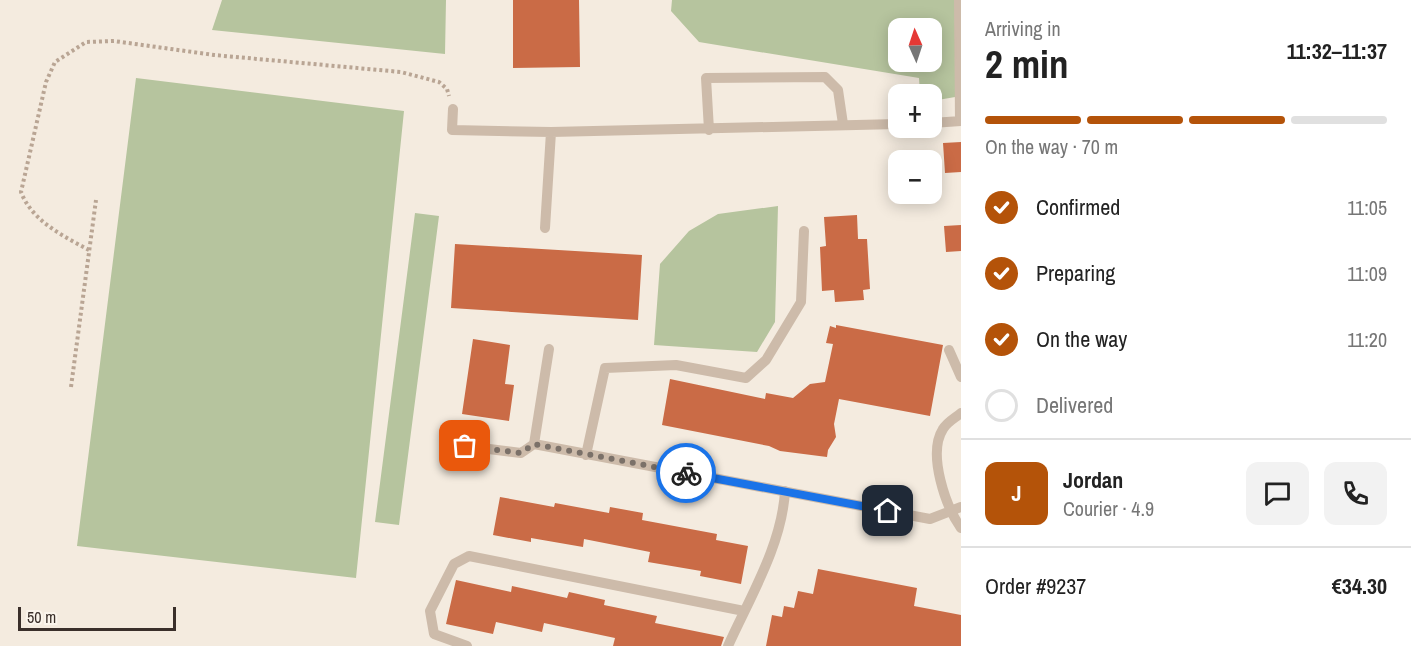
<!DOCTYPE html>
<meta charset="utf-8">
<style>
body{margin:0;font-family:"Archivo Narrow",sans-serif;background:#f2f2f2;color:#222;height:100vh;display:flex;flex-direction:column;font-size:22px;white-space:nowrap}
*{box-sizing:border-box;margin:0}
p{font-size:20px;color:#767676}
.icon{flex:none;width:33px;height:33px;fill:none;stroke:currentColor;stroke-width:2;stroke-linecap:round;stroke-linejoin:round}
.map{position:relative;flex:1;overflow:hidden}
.panel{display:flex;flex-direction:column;background:#fff;width:450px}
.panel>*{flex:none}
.needle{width:39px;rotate:357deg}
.controls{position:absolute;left:888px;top:18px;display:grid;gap:12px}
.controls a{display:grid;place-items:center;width:54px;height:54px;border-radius:12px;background:#fff;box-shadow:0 3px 15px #0003;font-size:30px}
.scale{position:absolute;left:18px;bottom:15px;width:158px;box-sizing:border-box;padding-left:6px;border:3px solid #3a2f2a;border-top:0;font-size:16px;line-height:21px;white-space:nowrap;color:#3a2f2a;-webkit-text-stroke:4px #fbf5ec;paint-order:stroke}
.pin{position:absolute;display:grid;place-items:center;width:51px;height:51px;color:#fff;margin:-26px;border-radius:12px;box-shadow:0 3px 9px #0006}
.courier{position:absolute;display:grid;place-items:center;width:60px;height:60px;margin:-30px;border:4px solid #1a73e8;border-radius:50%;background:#fff;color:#222;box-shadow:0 2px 8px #0007}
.summary em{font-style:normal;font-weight:700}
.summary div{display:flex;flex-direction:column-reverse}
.summary{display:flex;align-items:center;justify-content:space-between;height:102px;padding:0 24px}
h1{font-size:39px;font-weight:700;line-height:45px}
.bar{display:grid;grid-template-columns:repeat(4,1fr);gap:9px 6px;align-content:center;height:72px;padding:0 24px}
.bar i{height:8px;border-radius:4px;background:#e0e0e0}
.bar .on{background:#b45309}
.bar p{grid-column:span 4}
.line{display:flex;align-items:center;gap:15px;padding:0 24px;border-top:2px solid #e0e0e0}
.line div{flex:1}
.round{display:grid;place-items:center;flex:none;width:63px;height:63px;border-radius:12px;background:#f2f2f2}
ol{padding:0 24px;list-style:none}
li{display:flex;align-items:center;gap:18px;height:66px}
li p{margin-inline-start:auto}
li .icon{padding:6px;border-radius:50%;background:#b45309;color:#fff;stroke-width:4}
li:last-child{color:#767676}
li i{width:33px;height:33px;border:3px solid #e0e0e0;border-radius:50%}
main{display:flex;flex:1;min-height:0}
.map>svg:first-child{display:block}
.green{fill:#b6c49e;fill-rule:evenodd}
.building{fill:#ca6b46}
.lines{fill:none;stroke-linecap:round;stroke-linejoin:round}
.path{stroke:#b9a594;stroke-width:4;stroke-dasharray:3 3;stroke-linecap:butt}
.lane{stroke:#cdbbaa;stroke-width:10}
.done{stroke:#7b7169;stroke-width:6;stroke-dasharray:0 10.8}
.route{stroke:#1a73e8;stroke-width:8}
</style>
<main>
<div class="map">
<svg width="961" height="646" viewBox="0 0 961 646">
<rect width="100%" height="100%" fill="#f4ebdf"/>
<path class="green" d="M222,0h224l-1,54 -233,-24z
M672,0h289v96l-29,5v-7h-12l-1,-16 -220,-36 -28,-31zM898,28h34v34h-34z
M136,78l268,33 -48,467 -279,-32z
M778,206l-3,116 -18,30 -103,-7 6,-81 29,-33 29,-17z
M415,213l24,3 -40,309 -24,-3z"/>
<path class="building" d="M513,0h66l1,67 -67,1z
M961,142v30l-16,1 -2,-30z
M857,215l1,24h9l3,50 -7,1 1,10 -29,2 -1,-12 -12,1 -2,-44 6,-1 -2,-29z
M961,225v26l-15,1 -2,-26z
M455,244l187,11 -4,65 -187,-12z
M836,325l107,20 -13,71 -91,-17 -5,25 2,13 -8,13 -1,7 -47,-6 -11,-5 -107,-21 8,-46 95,20 1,-6 27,5 17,-14 15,-2 8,-38 -7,-1 4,-17 6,2z
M473,339l37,6 -5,39 9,1 -5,36 -47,-7z
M500,497l54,10 1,-4 54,10 1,-6 33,6 -1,7 75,14 -1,6 32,6 -7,38 -41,-8 1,-5 -53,-9 2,-10 -66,-13 -1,8 -52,-9v4l-38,-7z
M818,569l99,19 -3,18 47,9v31h-195l6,-31 10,2 2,-11 10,2 4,-17 15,3z
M456,580l55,12 1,-6 55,12 2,-6 36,8 -1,5 53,11 -2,7 69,14 -3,9h-108l2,-8 -71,-15 -2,9 -46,-10 -3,12 -47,-10z"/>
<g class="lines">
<path class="path" d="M89,250c-26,-14 -57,-29 -68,-58l25,-110 9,-20 31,-20 28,-1 100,14 187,17 38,10 8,7 2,7
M71,387l25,-187"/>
<path class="lane" d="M959,0l1,121
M453,109l-1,21 99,2
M932,123l29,-2
M709,130l-3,-52 119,-1 13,13 5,34
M545,228l6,-96 347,-8
M949,350l12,27
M961,413c-6,5 -14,9 -18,16 -16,25 3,78 18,99
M534,444l15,-95
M465,446l56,7 13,-9 396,75 31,-12
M586,455l19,-87 71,-3 70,13 20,-18 35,-58 3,-71
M467,646l-33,-12 -4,-23 24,-47 15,-8 275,55
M728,646c22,-49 54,-101 57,-155"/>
</g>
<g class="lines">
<path class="done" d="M465,446l56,7 13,-9 152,29"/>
<path class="route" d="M686,473l202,38"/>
</g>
</svg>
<div class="controls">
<a><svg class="needle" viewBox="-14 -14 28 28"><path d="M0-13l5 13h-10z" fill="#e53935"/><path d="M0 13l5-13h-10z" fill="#767676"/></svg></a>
<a>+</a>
<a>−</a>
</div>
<div class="scale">50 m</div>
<div class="pin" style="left:465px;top:446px;background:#ea580c"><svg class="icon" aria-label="bag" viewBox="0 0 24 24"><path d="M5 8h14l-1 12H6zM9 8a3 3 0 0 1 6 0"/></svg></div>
<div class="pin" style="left:888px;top:511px;background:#1f2937"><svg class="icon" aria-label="home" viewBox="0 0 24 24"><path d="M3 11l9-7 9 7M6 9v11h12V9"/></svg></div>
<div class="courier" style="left:686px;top:473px"><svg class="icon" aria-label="bike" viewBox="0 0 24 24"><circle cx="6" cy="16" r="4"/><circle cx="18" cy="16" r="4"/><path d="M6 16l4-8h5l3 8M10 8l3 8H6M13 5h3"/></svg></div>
</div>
<section class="panel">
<div class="summary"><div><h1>2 min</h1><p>Arriving in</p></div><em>11:32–11:37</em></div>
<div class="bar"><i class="on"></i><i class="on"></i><i class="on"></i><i></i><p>On the way · 70 m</p></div>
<ol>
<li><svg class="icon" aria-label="check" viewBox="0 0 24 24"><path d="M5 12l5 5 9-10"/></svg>Confirmed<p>11:05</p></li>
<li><svg class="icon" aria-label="check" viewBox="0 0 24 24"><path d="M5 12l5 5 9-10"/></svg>Preparing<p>11:09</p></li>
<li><svg class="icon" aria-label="check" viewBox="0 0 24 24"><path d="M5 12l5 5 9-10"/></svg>On the way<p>11:20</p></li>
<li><i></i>Delivered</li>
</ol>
<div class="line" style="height:108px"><b class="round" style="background:#b45309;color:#fff">J</b><div><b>Jordan</b><p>Courier · 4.9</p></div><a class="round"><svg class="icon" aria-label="chat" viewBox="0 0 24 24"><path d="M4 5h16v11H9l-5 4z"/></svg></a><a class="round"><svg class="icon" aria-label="phone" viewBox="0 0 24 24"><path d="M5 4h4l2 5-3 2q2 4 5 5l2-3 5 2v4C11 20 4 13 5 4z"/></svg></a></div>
<div class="line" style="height:78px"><div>Order #9237</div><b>€34.30</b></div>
</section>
</main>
